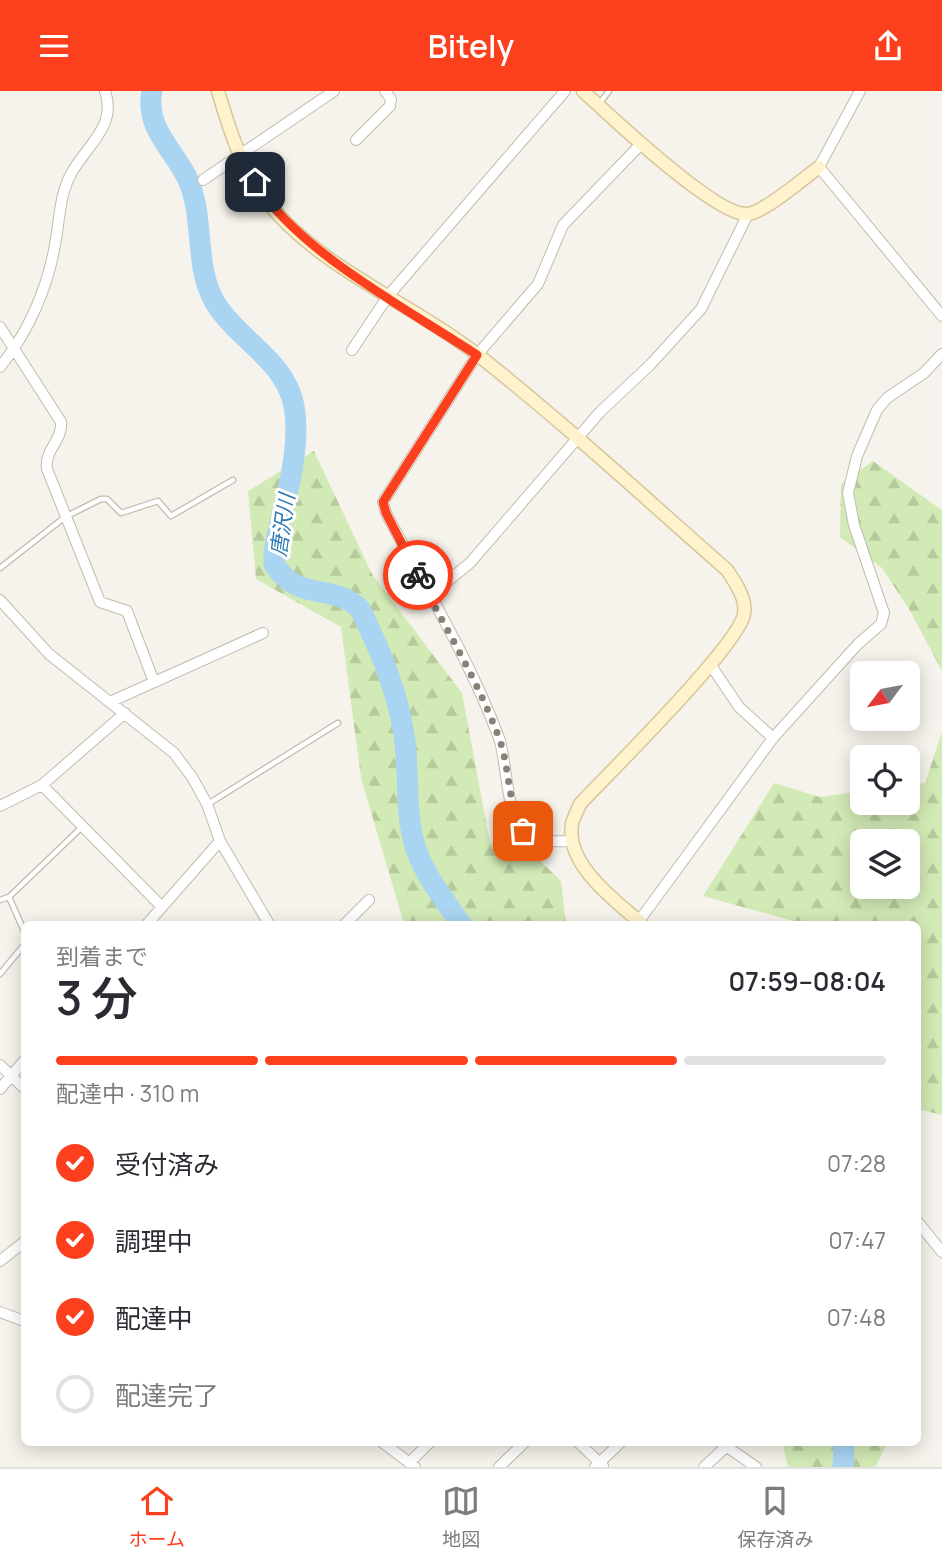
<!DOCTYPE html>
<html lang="ja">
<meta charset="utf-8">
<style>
body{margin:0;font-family:Manrope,"Noto Sans JP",sans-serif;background:#f2f2f3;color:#2b2b33;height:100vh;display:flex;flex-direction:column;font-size:26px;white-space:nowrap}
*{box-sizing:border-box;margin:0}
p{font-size:23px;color:#7c7c81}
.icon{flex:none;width:38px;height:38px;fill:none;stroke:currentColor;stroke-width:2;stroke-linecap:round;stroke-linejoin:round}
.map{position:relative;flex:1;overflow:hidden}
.details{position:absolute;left:21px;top:830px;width:900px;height:525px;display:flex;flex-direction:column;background:#fff;border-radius:10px;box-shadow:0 4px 18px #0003}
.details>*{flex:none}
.needle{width:46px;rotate:238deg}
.fabs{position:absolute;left:850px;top:570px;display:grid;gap:14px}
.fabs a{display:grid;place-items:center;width:70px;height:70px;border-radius:10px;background:#fff;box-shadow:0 4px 18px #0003;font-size:35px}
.pin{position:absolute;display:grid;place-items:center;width:60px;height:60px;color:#fff;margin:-30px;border-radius:14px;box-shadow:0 4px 10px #0006}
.courier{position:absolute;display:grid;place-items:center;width:70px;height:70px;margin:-35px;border:5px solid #fc3f1d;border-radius:50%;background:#fff;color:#222;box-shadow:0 2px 9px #0007}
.head em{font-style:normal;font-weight:600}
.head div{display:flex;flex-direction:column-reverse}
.head{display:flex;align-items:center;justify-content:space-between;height:119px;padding:0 35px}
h1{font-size:46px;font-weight:600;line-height:52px}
.bar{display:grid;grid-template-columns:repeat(4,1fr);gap:10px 7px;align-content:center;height:84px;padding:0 35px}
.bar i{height:9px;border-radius:5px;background:#e1e1e2}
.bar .active{background:#fc3f1d}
.bar p{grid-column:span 4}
ol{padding:0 35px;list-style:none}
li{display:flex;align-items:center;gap:21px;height:77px}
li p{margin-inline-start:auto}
li .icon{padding:7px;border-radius:50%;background:#fc3f1d;color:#fff;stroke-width:4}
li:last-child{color:#7c7c81}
li i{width:38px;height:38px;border:4px solid #e1e1e2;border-radius:50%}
header{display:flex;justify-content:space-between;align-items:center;height:91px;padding:0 35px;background:#fc3f1d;color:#fff;font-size:32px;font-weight:600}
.dock{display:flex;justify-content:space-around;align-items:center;height:98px;border-top:2px solid #e1e1e2;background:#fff;font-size:19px;color:#7c7c81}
.dock a{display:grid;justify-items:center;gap:4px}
.dock .active{color:#fc3f1d}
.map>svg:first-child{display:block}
.forest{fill:url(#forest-firs);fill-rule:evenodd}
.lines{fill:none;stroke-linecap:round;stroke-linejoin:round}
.river{stroke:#a9d4f2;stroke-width:21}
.lane-casing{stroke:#c2bbae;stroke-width:7}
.street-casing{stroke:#c2bbae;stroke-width:12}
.secondary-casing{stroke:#d6c79b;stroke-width:15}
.lane{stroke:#fff;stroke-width:4.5}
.street{stroke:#fff;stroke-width:10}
.secondary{stroke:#fff3cd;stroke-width:12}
.done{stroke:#878178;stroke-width:7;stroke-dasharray:0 12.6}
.route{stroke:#fc3f1d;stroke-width:9}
.labels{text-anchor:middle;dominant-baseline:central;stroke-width:6;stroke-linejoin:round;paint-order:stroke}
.water-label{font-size:21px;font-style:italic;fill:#2e7ab2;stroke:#fff}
</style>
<header><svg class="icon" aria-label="menu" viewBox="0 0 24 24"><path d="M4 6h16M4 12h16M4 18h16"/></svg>Bitely<svg class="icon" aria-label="share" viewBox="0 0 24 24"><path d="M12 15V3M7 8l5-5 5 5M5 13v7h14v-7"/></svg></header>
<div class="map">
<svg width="942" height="1376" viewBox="0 0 942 1376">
<defs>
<pattern id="forest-firs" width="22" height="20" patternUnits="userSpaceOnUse" patternTransform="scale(1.75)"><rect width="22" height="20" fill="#d2eab5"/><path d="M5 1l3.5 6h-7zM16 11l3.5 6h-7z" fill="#b6ca9c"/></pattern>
</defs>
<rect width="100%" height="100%" fill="#f6f3ec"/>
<path class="forest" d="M314,360l58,123 90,119 28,150 36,4 35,34 5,43h-162l-43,-146 -20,-151 -85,-48 -8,-88z
M873,370l69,49v161l-33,-62 -27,-41 -42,-31 1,-53z
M942,641v383l-25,-6v-185h-113l-101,-28 71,-113 46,14 43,-6v12h45v-18l17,-2zM863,751h45v45h-45z
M782,1351h106l-13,25h-87z"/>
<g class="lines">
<path class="river" d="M152,0c-8,38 24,60 37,91 17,42 3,90 31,128 24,33 66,53 74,96 6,33 -3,73 -11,106 -4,17 -10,34 -9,52 25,40 57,17 86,45 19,38 38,84 44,126 6,37 0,74 11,111 9,29 29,53 46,78
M843,1376l1,-25"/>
<defs>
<path id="lane" d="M599,13l10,-13
M0,477l65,-51 36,-18h6l14,14 37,-12 13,15 62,-36
M208,713l130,-81
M9,806l15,34
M0,809l9,-3 73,-70
M0,883l24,-29"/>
<path id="street" d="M860,0l-41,76 123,149
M356,49l34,-34 1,-7 -6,-8
M203,89l131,-89
M0,236l61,95c2,18 -17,28 -14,47l53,133 27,9 27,71
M352,259l36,-54 177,-205
M0,276c29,-35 49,-82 56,-128 4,-24 4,-46 16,-67 16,-28 45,-46 33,-81
M429,505l41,-33 130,-151 50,-47 51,-56 47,-95
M0,509l49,54 125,99 18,24 15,27 13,37 49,83
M710,573l29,43 34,31
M110,611l153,-69
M42,694l120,122
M0,715l42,-21 83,-72
M573,750c-16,0 -37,3 -50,-10 -17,-17 -16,-70 -24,-93 -29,-78 -74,-151 -113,-225l-3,-11 94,-147 61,-71 25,-59 79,-82
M639,830l134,-183 85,-94 23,-20 3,-11 -30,-88 -6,-32 9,-37 20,-46 10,-12 37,-25 18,-19
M147,833l73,-83
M345,833l24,-24
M0,974l24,23
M0,998l24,-28
M917,1130l25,31
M0,1170l24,-19
M0,1221l24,9
M382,1351l33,25
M578,1351l25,24
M720,1351l36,25
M410,1371l20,-20
M499,1376l26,-25
M595,1376l26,-25
M704,1376l23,-21"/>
<path id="secondary" d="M218,0c11,37 23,76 46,107 55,71 145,103 214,157 86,68 167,143 249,215 8,12 20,29 17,44 -5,31 -135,159 -164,190 -2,6 -7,14 -8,20 -7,41 44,77 70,100
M583,0c26,24 133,125 164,123 17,-1 57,-36 72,-47"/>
</defs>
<use href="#lane" class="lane-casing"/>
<use href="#street" class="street-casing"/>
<use href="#secondary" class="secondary-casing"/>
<use href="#lane" class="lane"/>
<use href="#street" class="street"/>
<use href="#secondary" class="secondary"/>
</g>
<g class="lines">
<path class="done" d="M418,484c28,54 60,106 81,163 11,30 8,64 24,93"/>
<path class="route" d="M255,91c42,69 154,128 222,173l-94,147 3,11 32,62"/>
</g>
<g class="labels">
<g class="water-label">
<text transform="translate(282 434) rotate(-82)">唐沢川</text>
</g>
</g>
</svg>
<div class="fabs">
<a><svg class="needle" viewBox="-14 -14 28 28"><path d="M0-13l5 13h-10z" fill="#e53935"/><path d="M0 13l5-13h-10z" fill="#7c7c81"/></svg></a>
<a><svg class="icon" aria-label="locate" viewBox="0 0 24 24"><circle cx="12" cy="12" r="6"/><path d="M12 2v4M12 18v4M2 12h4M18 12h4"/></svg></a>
<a><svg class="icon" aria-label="layers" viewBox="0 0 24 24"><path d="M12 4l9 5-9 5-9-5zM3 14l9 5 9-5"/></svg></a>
</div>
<div class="pin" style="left:523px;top:740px;background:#ea580c"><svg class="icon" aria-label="bag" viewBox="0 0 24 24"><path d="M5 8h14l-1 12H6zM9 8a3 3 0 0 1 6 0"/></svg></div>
<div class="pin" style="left:255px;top:91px;background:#1f2937"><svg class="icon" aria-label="home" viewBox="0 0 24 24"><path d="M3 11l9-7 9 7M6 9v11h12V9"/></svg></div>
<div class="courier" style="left:418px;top:484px"><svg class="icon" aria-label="bike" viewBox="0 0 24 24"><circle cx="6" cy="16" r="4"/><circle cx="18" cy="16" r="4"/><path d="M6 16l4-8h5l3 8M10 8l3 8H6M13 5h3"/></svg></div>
<section class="details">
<div class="head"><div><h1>3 分</h1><p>到着まで</p></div><em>07:59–08:04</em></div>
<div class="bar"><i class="active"></i><i class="active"></i><i class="active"></i><i></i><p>配達中 · 310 m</p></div>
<ol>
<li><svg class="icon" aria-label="check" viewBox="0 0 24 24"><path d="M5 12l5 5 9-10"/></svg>受付済み<p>07:28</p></li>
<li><svg class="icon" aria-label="check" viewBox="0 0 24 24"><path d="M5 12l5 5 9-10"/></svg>調理中<p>07:47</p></li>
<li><svg class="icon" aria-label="check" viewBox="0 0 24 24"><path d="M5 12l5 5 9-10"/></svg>配達中<p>07:48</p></li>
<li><i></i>配達完了</li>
</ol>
</section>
</div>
<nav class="dock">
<a class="active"><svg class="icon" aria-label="home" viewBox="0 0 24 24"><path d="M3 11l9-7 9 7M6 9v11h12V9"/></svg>ホーム</a>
<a><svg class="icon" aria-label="map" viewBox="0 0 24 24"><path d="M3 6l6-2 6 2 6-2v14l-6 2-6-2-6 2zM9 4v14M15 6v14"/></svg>地図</a>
<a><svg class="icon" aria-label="saved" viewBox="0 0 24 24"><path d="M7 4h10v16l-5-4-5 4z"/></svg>保存済み</a>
</nav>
